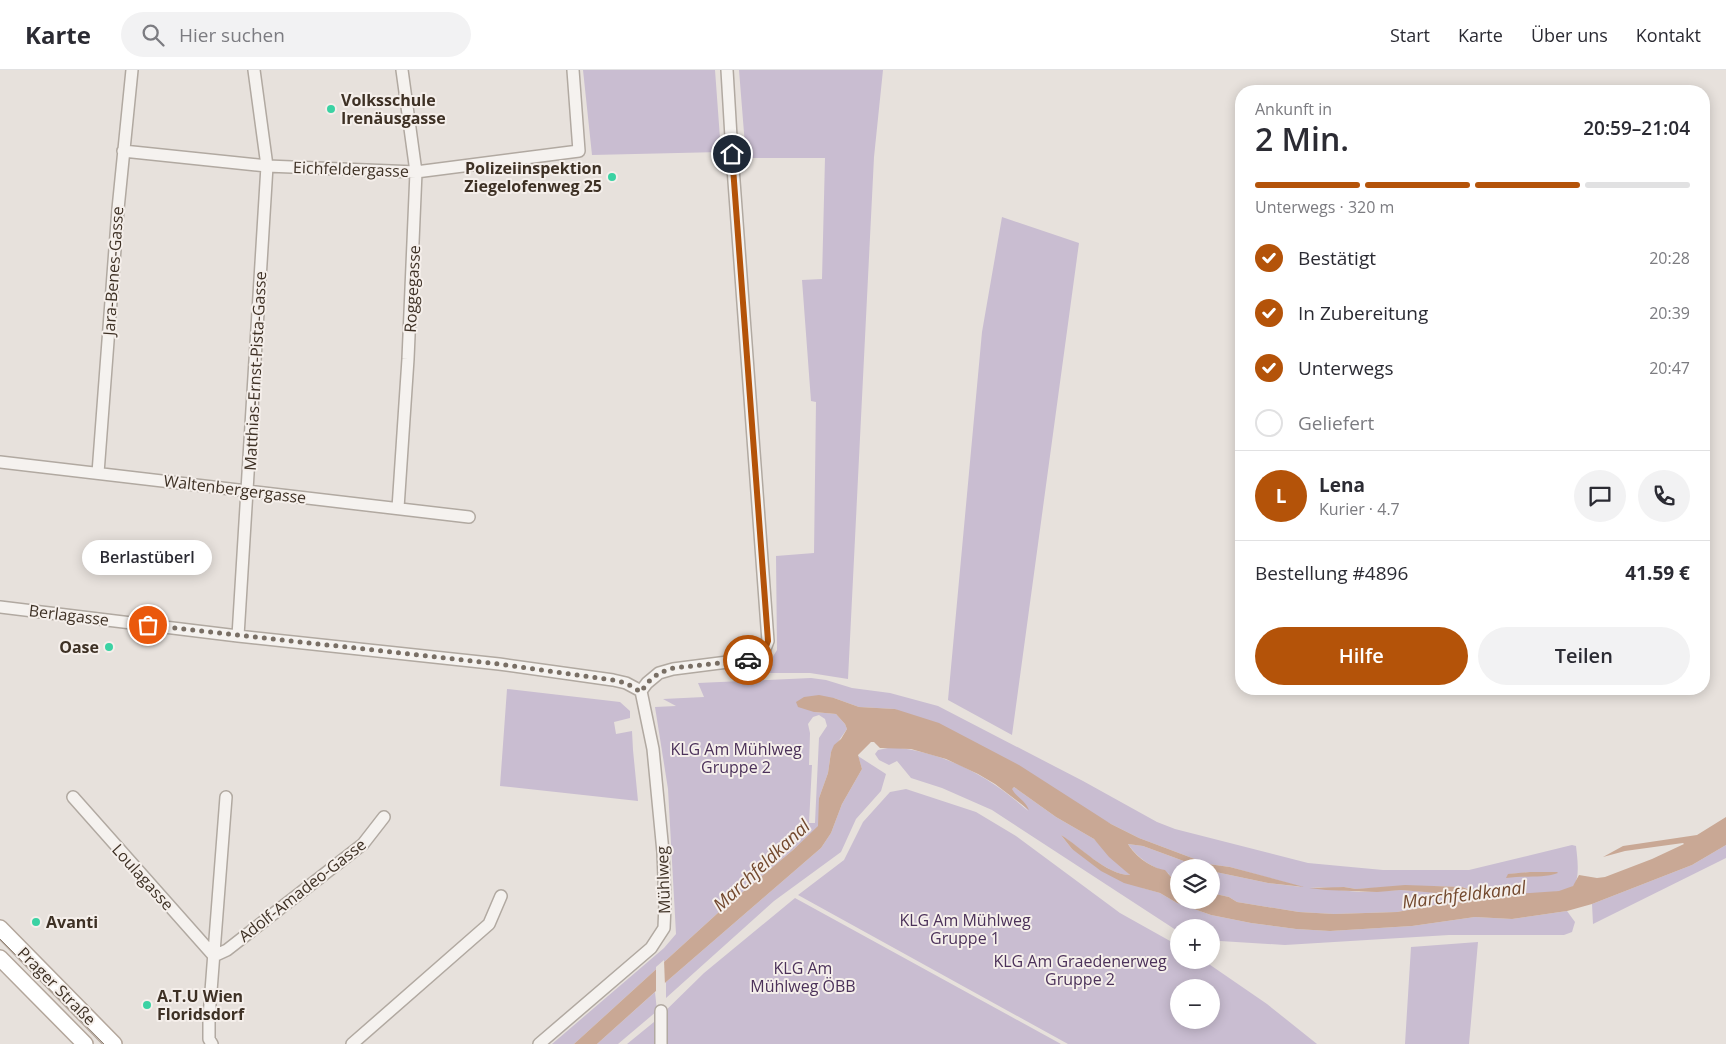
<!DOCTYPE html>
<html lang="de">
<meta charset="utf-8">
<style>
body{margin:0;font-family:"Open Sans",sans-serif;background:#f2f2f3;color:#2b2b33;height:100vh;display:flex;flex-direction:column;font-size:19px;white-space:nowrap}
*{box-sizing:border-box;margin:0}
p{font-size:16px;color:#7c7c81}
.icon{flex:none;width:28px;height:28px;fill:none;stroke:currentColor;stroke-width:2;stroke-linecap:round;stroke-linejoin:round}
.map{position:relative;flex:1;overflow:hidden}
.sheet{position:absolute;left:1235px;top:15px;width:475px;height:610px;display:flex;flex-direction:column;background:#fff;border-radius:20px;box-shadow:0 2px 12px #0003}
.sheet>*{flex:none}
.buttons{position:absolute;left:1170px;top:789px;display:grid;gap:10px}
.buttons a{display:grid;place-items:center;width:50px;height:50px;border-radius:50%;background:#fff;box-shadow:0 2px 12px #0003;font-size:25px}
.pin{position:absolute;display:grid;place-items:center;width:42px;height:42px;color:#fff;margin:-21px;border:2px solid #fff;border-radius:50%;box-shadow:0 1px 5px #0007}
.courier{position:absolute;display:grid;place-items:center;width:50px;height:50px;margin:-25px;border:4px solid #b45309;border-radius:50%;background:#fff;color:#222;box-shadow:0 1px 6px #0007}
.bubble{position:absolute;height:35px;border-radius:18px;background:#fff;box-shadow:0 2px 12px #0003;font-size:16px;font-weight:600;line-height:35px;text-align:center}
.head em{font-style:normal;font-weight:600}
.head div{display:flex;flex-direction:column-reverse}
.head{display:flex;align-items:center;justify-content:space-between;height:85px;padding:0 20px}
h1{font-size:32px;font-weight:600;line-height:38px}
.bar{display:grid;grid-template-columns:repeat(4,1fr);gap:8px 5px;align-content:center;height:60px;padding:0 20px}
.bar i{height:6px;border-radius:4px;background:#e1e1e2}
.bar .on{background:#b45309}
.bar p{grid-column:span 4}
.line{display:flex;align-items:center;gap:12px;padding:0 20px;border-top:1px solid #e1e1e2}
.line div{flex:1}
.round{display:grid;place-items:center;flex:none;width:52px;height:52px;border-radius:26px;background:#f2f2f3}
ol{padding:0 20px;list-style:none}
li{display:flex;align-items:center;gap:15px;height:55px}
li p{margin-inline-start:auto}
li .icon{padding:5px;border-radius:50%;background:#b45309;color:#fff;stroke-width:4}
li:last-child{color:#7c7c81}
li i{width:28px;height:28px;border:2px solid #e1e1e2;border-radius:50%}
.button{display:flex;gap:10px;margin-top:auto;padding:10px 20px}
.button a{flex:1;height:58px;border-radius:30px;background:#b45309;color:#fff;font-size:20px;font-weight:600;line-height:58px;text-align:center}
.button a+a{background:#f2f2f3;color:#2b2b33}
header{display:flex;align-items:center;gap:30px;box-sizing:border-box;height:70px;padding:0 25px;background:#fff;border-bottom:1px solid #e1e1e2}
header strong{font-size:24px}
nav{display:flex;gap:28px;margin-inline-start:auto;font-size:18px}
.search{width:350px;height:45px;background:#f2f2f3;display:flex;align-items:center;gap:12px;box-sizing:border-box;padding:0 18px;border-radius:28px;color:#7c7c81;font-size:19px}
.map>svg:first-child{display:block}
.green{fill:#c9bdd1;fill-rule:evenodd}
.water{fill:#c9a895}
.pier{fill:#e7e1dc}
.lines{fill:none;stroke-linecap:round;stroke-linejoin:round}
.minor-casing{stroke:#b1a9a1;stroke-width:14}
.major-casing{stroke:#b3a69b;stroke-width:18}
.minor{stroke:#f5f2ef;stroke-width:11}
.major{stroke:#fff;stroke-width:15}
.tram{stroke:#918275;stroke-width:1}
.done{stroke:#796f65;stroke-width:5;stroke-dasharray:0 9}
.route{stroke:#b45309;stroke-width:6}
.poi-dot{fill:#3bd2a3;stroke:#f5efeb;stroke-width:2}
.labels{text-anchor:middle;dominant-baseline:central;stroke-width:4;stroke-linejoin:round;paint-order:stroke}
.poi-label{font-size:16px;font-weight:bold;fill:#3e3125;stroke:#f5efeb;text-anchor:start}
.street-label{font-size:16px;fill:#3e3125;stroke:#f5efeb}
.park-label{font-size:16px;fill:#4c325a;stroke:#f5efeb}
.water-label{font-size:18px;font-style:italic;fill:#73492e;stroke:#f5efeb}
</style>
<header>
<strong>Karte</strong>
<div class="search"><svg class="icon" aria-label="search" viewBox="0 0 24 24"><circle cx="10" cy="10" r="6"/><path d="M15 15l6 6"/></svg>Hier suchen</div>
<nav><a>Start</a><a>Karte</a><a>Über uns</a><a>Kontakt</a></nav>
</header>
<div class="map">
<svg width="1726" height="974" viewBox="0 0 1726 974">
<rect width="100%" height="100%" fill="#e7e1dc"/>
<path class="green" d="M583,0h132l6,82 -129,3z
M739,0h144l-9,87 -26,522 -38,-6h-40l-6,-2 13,-21 -1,-94 38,-3 2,-151 -5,-1 -9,-121 20,-1 3,-121h-79z
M1002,147l77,26 -67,492 -64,-35 34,-368z
M811,608l15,2 26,8 38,5 48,13 145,75 74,41 18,7 133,34 75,7h86l103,-25 4,1c1,10 5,35 -4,41 -14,9 -74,8 -91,6 -7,-1 -14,-6 -22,-6 -34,-2 -69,0 -103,2l-12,-2 -10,1 -25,-1 50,5 42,-2 41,3 18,2 11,3 -5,3 -30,4 -39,7 -63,2 -35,-2 -62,-10 -8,-5 -18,-4v-22l57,12 34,4 -72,-20 -22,-3 -69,-26 -28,-14 -216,-115 -36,-2 -25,-9 -20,14 22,2 9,10 2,5 -16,23 -3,21 -9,25v28l-26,24 -74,62 -145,132h-22l112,-96 12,-14 -8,-145 -13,-82 21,-1 -13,-7 41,-2 -6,-14zM819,645l6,4 2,7 -8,12 -4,85h-6l3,-58h-3l1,-32 -2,-9 5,-7zM1530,802h27l-10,3 -34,1 -5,1 2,-3z
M507,619l113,13 10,9v7l-16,4 2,12 16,-3 1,19 5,51 -138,-15z
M893,677c53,6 95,28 135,64l-16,-19 -1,-3 3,-2 42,30 38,22 36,36c-21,1 -51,-28 -69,-40l11,14 71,39 17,5 17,10 34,12 40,8 45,6 34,2 82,-5 63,-9 37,2 55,-8 8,11 -3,10 -8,3h-115l-164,10 -65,-4 -9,-2v-11h-32v2h-3l-184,-120 -50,-22 -31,-10 -14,-17 -8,4 -10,-5 -4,-6 3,-4z
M858,686l28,18 -5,17 -25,28 -15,33 -67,49 -108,97v-16l155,-134 10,-15 11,-29 20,-35z
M906,719l70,23 40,24 104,77 59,33v14h24l64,44 50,40h-249l-270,-149 46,-35 19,-38 27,-30zM1179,918h32v32h-32z
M1128,774l15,2 57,21 -21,1v13l-8,-4 -3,-4c-15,-5 -31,-15 -40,-29z
M1726,775v13l-133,66 -1,-20 100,-39z
M795,828l266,146h-434l27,-22 50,-49z
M1478,872l-9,102h-64l6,-97z
M655,922l2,19 -39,33h-21z"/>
<path class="water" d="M819,625l15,3 25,9 36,2 44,14 80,42 92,59 28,14 69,26 22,3 74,20 -36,-4 -57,-12v-3l-11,-1 -57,-21 -15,-2c7,12 23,24 37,26l6,7 8,4v19h32v-7l18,4 8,5 62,10 35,2 63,-2 39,-7 30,-4 4,-3 -10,-3 -59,-5 -24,2 -51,-2 -17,-2 35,-1 12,2 49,-4 57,2 17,6 18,1 33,-1 29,-2 14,-5 6,-11 18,3 8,-1 47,-18 32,-15 -1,-1 -58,8 -22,6 20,-11 74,-11 29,-18v28l-34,20 -100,39 -25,7 -55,8 -37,-2 -63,9 -82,5 -34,-2 -45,-6 -40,-8 -34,-12 -17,-10 -36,-10 -23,-12 -29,-22 -11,-14c19,11 45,40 69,40l-21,-18 -15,-18 -38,-22 -42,-30 -2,2c4,8 14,12 17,21l-34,-26 -17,-10 -32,-15 -35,-10 -31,-1 -6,-6h-3l-13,13 4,14 -20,35 -11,29 -10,15 -155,134 -69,62h-23l145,-132 74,-62 25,-24 1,-28 9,-25 3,-21 3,-7 7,-6 6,-10 -2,-5 -9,-10 -22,-2 -16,-5 -2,-5 8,-5z
M1530,802h27l1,1c-16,6 -35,2 -52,5l2,-4z"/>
<path class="pier" d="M664,890l1,26 -9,9v-28z"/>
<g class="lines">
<defs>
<path id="minor" d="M123,81l144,15 149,6 163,-21 -6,-81
M0,392l469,55
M98,403l20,-264 14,-139
M398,438l10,-149 8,-187 -14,-102
M0,537l238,29 261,28 114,16 13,3 15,8
M238,566l29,-470 -13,-96
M641,621l6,-8 12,-10 14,-4 78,-10 12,-5 5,-13 -36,-487 -5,-84
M73,727l141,159 13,-6 136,-106 21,-27
M212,974l-3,-5v-22l17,-220
M352,974l137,-120 12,-28
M539,974l112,-96 13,-20 1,-24 -2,-52 -10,-103 -12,-58
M661,974v-33"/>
<path id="major" d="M0,858l114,116
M0,888l85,86"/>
</defs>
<use href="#minor" class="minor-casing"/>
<use href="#major" class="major-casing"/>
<use href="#minor" class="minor"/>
<use href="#major" class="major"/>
<path class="tram" d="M0,869l104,105"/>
</g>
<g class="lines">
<path class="done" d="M148,555l351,39 114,16 13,3 15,9 6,-9 12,-10 14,-5 75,-8"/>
<path class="route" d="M732,84l36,487 -5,13 -15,6"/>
</g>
<g class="poi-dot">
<circle cx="331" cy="39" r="5"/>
<circle cx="612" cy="107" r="5"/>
<circle cx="109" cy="577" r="5"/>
<circle cx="36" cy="852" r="5"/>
<circle cx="147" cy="935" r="5"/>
</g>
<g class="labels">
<g class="poi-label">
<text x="341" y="30">Volksschule<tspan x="341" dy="18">Irenäusgasse</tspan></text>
<text x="602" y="98" text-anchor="end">Polizeiinspektion<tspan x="602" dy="18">Ziegelofenweg 25</tspan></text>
<text x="99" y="577" text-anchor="end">Oase</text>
<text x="46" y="852">Avanti</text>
<text x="157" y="926">A.T.U Wien<tspan x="157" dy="18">Floridsdorf</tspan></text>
</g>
<g class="street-label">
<text transform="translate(351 99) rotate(2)">Eichfeldergasse</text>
<text transform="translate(113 201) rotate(-86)">Jara-Benes-Gasse</text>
<text transform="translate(412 219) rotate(-87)">Roggegasse</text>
<text transform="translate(255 301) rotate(-87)">Matthias-Ernst-Pista-Gasse</text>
<text transform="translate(235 419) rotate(7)">Waltenbergergasse</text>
<text transform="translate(69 545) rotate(7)">Berlagasse</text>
<text transform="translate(143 807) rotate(48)">Loulagasse</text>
<text transform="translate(663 810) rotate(-92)">Mühlweg</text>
<text transform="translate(302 820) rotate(-38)">Adolf-Amadeo-Gasse</text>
<text transform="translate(57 916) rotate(45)">Prager Straße</text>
</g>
<g class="park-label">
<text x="736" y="679">KLG Am Mühlweg<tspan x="736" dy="18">Gruppe 2</tspan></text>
<text x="965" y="850">KLG Am Mühlweg<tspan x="965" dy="18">Gruppe 1</tspan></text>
<text x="1080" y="891">KLG Am Graedenerweg<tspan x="1080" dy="18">Gruppe 2</tspan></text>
<text x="803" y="898">KLG Am<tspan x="803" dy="18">Mühlweg ÖBB</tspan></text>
</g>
<g class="water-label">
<text transform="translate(761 795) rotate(-43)">Marchfeldkanal</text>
<text transform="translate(1464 824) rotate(-7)">Marchfeldkanal</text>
</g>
</g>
</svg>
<div class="buttons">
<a><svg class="icon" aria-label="layers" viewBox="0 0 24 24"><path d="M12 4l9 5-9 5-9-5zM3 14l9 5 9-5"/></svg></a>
<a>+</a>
<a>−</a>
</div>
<div class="pin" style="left:148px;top:555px;background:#ea580c"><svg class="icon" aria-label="bag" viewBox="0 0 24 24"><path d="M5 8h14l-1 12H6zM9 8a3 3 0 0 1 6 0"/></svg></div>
<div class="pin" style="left:732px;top:84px;background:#1f2937"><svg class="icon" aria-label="home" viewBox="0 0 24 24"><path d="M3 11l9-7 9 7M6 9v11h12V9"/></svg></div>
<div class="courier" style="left:748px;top:590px"><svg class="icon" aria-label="car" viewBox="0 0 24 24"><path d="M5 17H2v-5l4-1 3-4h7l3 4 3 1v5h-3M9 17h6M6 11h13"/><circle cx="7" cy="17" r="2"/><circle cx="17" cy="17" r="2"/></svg></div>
<div class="bubble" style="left:82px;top:470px;width:130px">Berlastüberl</div>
<section class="sheet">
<div class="head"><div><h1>2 Min.</h1><p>Ankunft in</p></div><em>20:59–21:04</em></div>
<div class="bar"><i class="on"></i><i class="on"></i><i class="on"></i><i></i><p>Unterwegs · 320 m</p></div>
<ol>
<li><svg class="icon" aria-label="check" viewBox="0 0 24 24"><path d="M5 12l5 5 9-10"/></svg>Bestätigt<p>20:28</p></li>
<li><svg class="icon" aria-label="check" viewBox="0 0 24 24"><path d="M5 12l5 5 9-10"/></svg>In Zubereitung<p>20:39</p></li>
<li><svg class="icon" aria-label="check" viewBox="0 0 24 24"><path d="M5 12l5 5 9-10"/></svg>Unterwegs<p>20:47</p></li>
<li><i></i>Geliefert</li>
</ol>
<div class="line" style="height:90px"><b class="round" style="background:#b45309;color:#fff">L</b><div><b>Lena</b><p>Kurier · 4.7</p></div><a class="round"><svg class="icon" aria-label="chat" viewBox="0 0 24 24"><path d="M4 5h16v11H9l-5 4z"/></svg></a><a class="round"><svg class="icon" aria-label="phone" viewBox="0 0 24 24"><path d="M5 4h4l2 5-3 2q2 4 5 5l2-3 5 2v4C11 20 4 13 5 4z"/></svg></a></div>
<div class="line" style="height:65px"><div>Bestellung #4896</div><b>41.59 €</b></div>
<div class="button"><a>Hilfe</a><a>Teilen</a></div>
</section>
</div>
